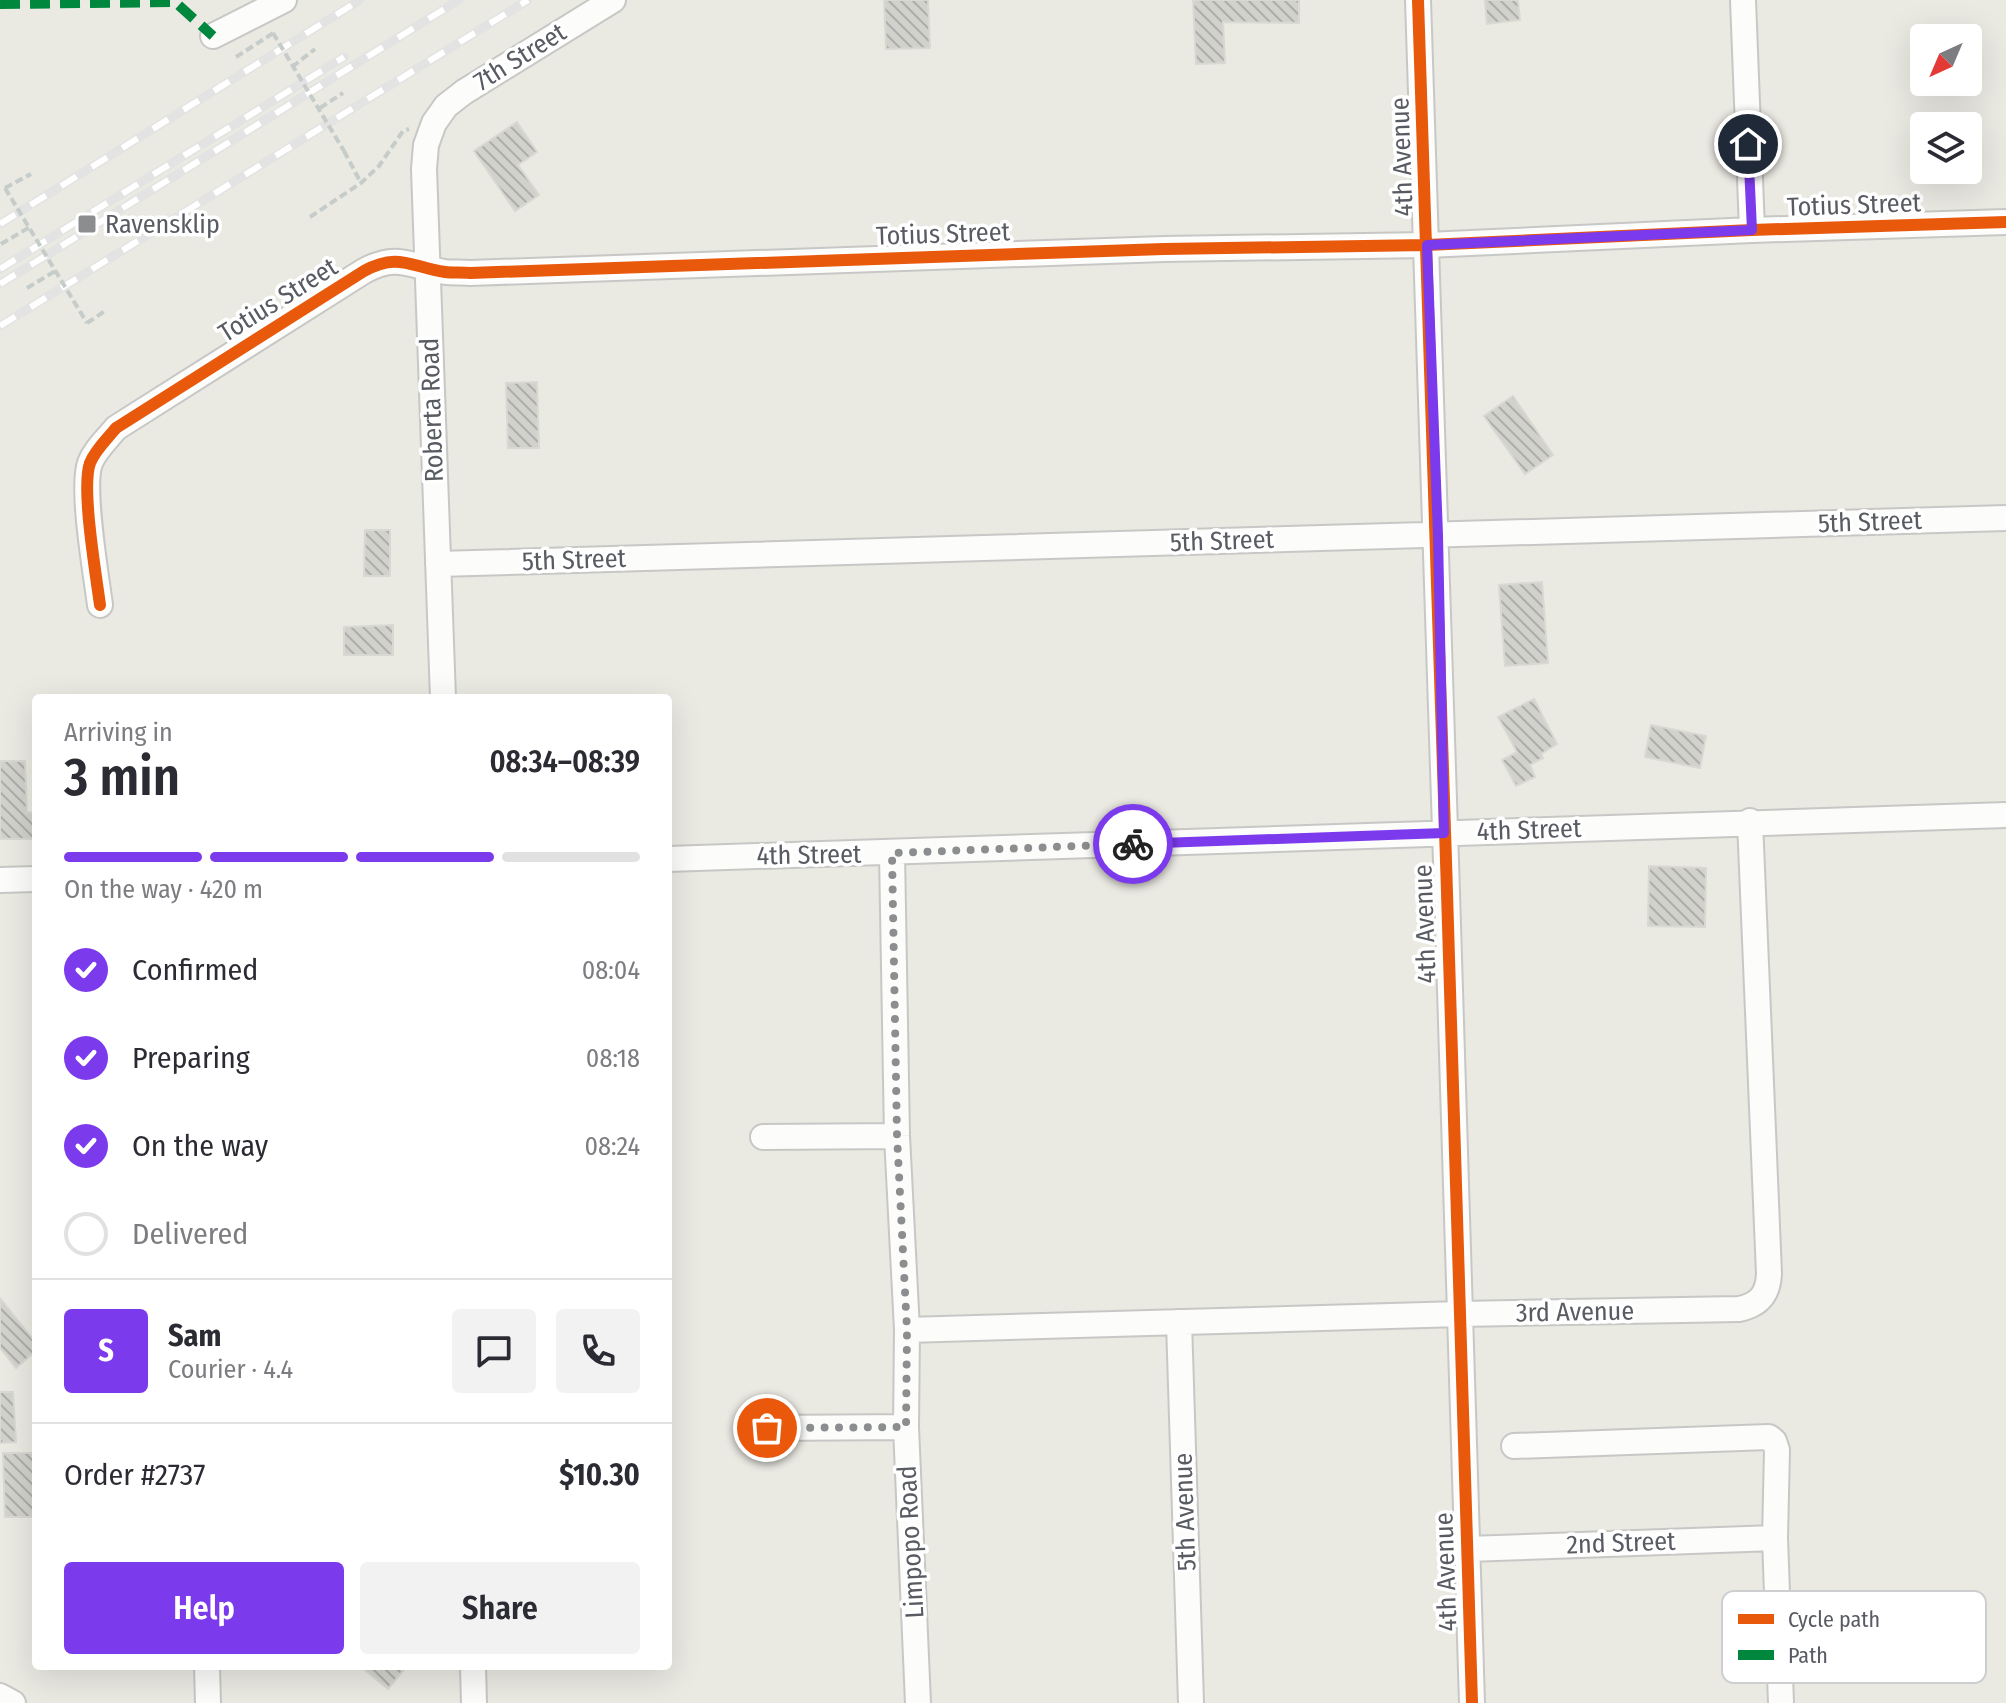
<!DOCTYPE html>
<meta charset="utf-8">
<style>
body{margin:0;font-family:"Fira Sans Condensed",sans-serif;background:#f2f2f3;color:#2b2b33;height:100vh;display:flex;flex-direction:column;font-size:30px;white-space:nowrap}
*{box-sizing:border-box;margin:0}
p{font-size:26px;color:#7c7c81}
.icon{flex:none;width:44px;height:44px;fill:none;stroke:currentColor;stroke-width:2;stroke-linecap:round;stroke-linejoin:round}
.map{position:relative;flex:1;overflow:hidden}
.panel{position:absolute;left:32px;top:694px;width:640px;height:976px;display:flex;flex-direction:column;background:#fff;border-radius:8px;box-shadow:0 8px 32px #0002}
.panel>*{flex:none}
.needle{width:52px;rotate:224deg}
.fabs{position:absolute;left:1910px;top:24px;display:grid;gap:16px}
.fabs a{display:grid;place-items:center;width:72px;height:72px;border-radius:8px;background:#fff;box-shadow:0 8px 32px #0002;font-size:40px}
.pin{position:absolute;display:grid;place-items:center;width:68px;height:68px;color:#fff;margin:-34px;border:4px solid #fff;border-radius:50%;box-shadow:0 2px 8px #0007}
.courier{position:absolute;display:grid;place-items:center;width:80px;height:80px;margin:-40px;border:6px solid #7c3aed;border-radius:50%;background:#fff;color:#222;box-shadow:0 2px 10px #0007}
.summary em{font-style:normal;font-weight:600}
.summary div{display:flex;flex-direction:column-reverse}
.summary{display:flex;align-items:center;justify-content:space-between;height:136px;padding:0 32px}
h1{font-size:52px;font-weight:600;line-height:60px}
.bar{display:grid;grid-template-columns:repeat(4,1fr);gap:12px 8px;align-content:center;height:96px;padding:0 32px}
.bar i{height:10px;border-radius:6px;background:#e1e1e2}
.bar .current{background:#7c3aed}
.bar p{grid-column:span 4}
.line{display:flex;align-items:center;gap:20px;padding:0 32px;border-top:2px solid #e1e1e2}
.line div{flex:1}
.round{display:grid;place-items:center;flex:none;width:84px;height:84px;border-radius:8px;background:#f2f2f3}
ol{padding:0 32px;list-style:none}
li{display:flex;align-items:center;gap:24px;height:88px}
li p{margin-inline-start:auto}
li .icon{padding:8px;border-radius:50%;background:#7c3aed;color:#fff;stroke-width:4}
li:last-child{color:#7c7c81}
li i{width:44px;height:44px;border:4px solid #e1e1e2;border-radius:50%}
.primary-button{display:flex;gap:16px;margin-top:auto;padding:16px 32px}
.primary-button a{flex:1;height:92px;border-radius:8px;background:#7c3aed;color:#fff;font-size:32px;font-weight:600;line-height:92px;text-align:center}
.primary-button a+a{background:#f2f2f3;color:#2b2b33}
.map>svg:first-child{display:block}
.building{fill:url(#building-back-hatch);stroke:#d9d8d2;stroke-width:2}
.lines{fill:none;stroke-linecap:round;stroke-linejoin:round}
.street-casing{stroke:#c7c8c6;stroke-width:28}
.path{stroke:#c5ccc9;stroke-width:4;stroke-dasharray:8 4;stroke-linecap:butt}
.street{stroke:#fcfcfb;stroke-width:24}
.rail-casing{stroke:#e2e3e2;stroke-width:9}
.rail{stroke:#fff;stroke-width:6;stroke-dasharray:18;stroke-linecap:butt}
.path-bridge{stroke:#c5ccc9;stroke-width:4;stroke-dasharray:8 4;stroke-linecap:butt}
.quiet{stroke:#00873e;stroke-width:10;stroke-dasharray:20 10;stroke-linecap:butt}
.cycleway-casing{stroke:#fff;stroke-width:17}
.cycleway{stroke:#e8590c;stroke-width:12}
.done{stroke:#8b8d8f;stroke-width:8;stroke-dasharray:0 14.4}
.route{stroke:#7c3aed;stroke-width:10}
.poi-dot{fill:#8b8d8f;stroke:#fff;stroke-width:3}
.labels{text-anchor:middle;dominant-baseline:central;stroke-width:7;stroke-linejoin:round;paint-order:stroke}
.street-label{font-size:26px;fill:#585b62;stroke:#fff}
.poi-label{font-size:26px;fill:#585b62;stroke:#fff;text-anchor:start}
.key{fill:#fff;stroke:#cdced0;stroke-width:2}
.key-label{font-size:22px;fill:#585b62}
</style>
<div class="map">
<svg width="2006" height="1703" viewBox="0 0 2006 1703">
<defs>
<pattern id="building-back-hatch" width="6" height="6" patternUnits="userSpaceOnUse" patternTransform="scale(2)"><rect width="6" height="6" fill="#d2d2cd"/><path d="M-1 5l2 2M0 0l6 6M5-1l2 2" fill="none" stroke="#adadaa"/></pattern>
</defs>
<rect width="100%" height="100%" fill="#eae9e2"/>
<path class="building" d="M884,0h44l2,48 -44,1z
M1193,0h106v23l-76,-1 2,41 -29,1z
M1485,0h33l2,20 -33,4z
M517,122l20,30 -19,13 21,30 -24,16 -41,-60z
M537,382l2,66h-31l-2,-65z
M1513,396l40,59 -28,19 -41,-58z
M365,530h25v46h-26z
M1542,582l6,81 -43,3 -6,-81z
M393,625v30h-49v-28z
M1534,699l23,45 -16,10 2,4 -13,7 5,12 -19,9 -14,-26 15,-8 -19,-35z
M1651,725l55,11 -6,32 -55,-11z
M0,761h25l2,51 9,1v26h-36z
M1649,866l57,2 -1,59 -57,-1z
M0,1298l36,45v8l-20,17 -16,-20z
M0,1392h13l3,50 -16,1z
M3,1453h33v64h-31z
M360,1666h47l-19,23z"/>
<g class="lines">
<defs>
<path id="street" d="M1418,0c21,568 35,1135 54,1703
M1743,0l9,230
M213,36l71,-36
M438,564l1568,-46
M100,605c-4,-31 -19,-117 -10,-142 5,-13 17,-24 26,-35l248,-157c34,-19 47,-4 81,1 8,1 17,0 25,1l694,-24 263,-4 325,-15 254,-8
M443,698l-19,-529 2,-24 8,-22 12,-17 18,-14 149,-92
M892,853l5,283 10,194 -1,97 12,276
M668,859c446,-11 892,-33 1338,-44
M0,880l36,-1
M763,1137l134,-1
M1179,1322l12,381
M907,1330l553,-16 279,-5c20,-4 29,-14 30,-35l-19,-453
M767,1428l139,-1
M1514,1446l255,-9 5,4 3,9 -2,88 6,165
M1467,1549l308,-11
M207,1666l1,37
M473,1666l1,37
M0,1696l13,7"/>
</defs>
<use href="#street" class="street-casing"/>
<path class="path" d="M236,57l39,-25
M292,67l23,-18
M320,108l23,-15
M344,151l17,32
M5,188l26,-14
M310,217l51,-34 18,-17 24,-35 6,-2
M1,244l29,-17
M27,288l30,-18
M87,323l18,-12"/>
<use href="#street" class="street"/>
<defs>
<path id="rail" d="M0,224l360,-224
M0,269l344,-212
M0,284l459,-284
M0,326l528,-326"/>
</defs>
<use href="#rail" class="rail-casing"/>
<use href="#rail" class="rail"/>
<path class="path-bridge" d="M273,33l71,118
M5,188l82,135"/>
<path class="quiet" d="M0,4l175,-2 38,34"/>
<defs>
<path id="cycleway" d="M1418,0c21,568 35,1135 54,1703
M100,605c-4,-31 -19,-117 -10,-142 5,-13 17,-24 26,-35l248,-157c34,-19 47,-4 81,1 8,1 17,0 25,1l694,-24 263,-4 325,-15 254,-8"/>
</defs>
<use href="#cycleway" class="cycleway-casing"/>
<use href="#cycleway" class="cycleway"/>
</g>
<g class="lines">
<path class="done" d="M767,1428l139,-1 1,-97 -10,-194 -5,-283 241,-9"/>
<path class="route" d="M1133,844l311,-11 -6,-298 -11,-290 325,-15 -4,-86"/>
</g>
<rect class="poi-dot" x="77" y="214" width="20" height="20" rx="4"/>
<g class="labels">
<g class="street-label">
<text transform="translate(520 57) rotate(-32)">7th Street</text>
<text transform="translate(1402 157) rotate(-92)">4th Avenue</text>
<text transform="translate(1854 205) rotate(-2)">Totius Street</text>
<text transform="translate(943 234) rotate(-2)">Totius Street</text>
<text transform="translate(278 300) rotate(-32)">Totius Street</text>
<text transform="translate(432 410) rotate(-92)">Roberta Road</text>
<text transform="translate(1870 522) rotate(-2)">5th Street</text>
<text transform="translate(1222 541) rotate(-2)">5th Street</text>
<text transform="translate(574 560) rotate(-2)">5th Street</text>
<text transform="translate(1529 830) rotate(-2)">4th Street</text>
<text transform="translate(809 855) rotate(-1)">4th Street</text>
<text transform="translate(1425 924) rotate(-92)">4th Avenue</text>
<text transform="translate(1575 1312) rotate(-1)">3rd Avenue</text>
<text transform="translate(1185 1512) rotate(-92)">5th Avenue</text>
<text transform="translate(911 1542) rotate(-93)">Limpopo Road</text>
<text transform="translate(1621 1543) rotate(-2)">2nd Street</text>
<text transform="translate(1446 1572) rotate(-92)">4th Avenue</text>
</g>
<g class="poi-label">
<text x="105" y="224">Ravensklip</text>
</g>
</g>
<rect x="1722" y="1591" width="264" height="92" rx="12" class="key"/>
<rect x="1738" y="1614" width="36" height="10" fill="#e8590c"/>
<rect x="1738" y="1650" width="36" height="10" fill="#00873e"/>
<g class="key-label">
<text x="1788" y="1627">Cycle path</text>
<text x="1788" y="1663">Path</text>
</g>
</svg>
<div class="fabs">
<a><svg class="needle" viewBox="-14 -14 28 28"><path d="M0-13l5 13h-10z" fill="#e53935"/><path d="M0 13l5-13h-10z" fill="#7c7c81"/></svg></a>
<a><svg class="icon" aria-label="layers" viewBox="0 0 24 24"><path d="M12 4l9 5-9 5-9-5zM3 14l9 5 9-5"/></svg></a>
</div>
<div class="pin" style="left:767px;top:1428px;background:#ea580c"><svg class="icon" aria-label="bag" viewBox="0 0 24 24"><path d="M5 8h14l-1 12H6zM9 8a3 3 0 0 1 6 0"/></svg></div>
<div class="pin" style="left:1748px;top:144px;background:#1f2937"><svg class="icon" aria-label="home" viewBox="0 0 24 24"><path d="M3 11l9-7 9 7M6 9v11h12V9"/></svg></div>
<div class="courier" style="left:1133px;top:844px"><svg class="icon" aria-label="bike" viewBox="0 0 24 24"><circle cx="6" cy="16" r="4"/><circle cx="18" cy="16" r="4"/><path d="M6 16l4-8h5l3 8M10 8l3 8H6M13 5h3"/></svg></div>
<section class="panel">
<div class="summary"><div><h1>3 min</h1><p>Arriving in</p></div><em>08:34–08:39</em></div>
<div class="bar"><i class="current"></i><i class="current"></i><i class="current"></i><i></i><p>On the way · 420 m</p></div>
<ol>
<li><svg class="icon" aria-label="check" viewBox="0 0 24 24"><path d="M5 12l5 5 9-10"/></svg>Confirmed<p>08:04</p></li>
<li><svg class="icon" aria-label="check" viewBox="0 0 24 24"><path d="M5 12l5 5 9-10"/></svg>Preparing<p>08:18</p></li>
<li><svg class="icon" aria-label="check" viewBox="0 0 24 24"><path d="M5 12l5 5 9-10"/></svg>On the way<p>08:24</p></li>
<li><i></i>Delivered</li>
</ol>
<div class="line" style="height:144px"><b class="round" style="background:#7c3aed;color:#fff">S</b><div><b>Sam</b><p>Courier · 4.4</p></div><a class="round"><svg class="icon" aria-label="chat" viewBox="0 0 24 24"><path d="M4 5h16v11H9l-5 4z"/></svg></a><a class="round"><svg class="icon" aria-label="phone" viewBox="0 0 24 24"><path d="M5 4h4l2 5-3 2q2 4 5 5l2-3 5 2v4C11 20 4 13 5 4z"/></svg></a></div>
<div class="line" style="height:104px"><div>Order #2737</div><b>$10.30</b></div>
<div class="primary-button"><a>Help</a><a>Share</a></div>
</section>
</div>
